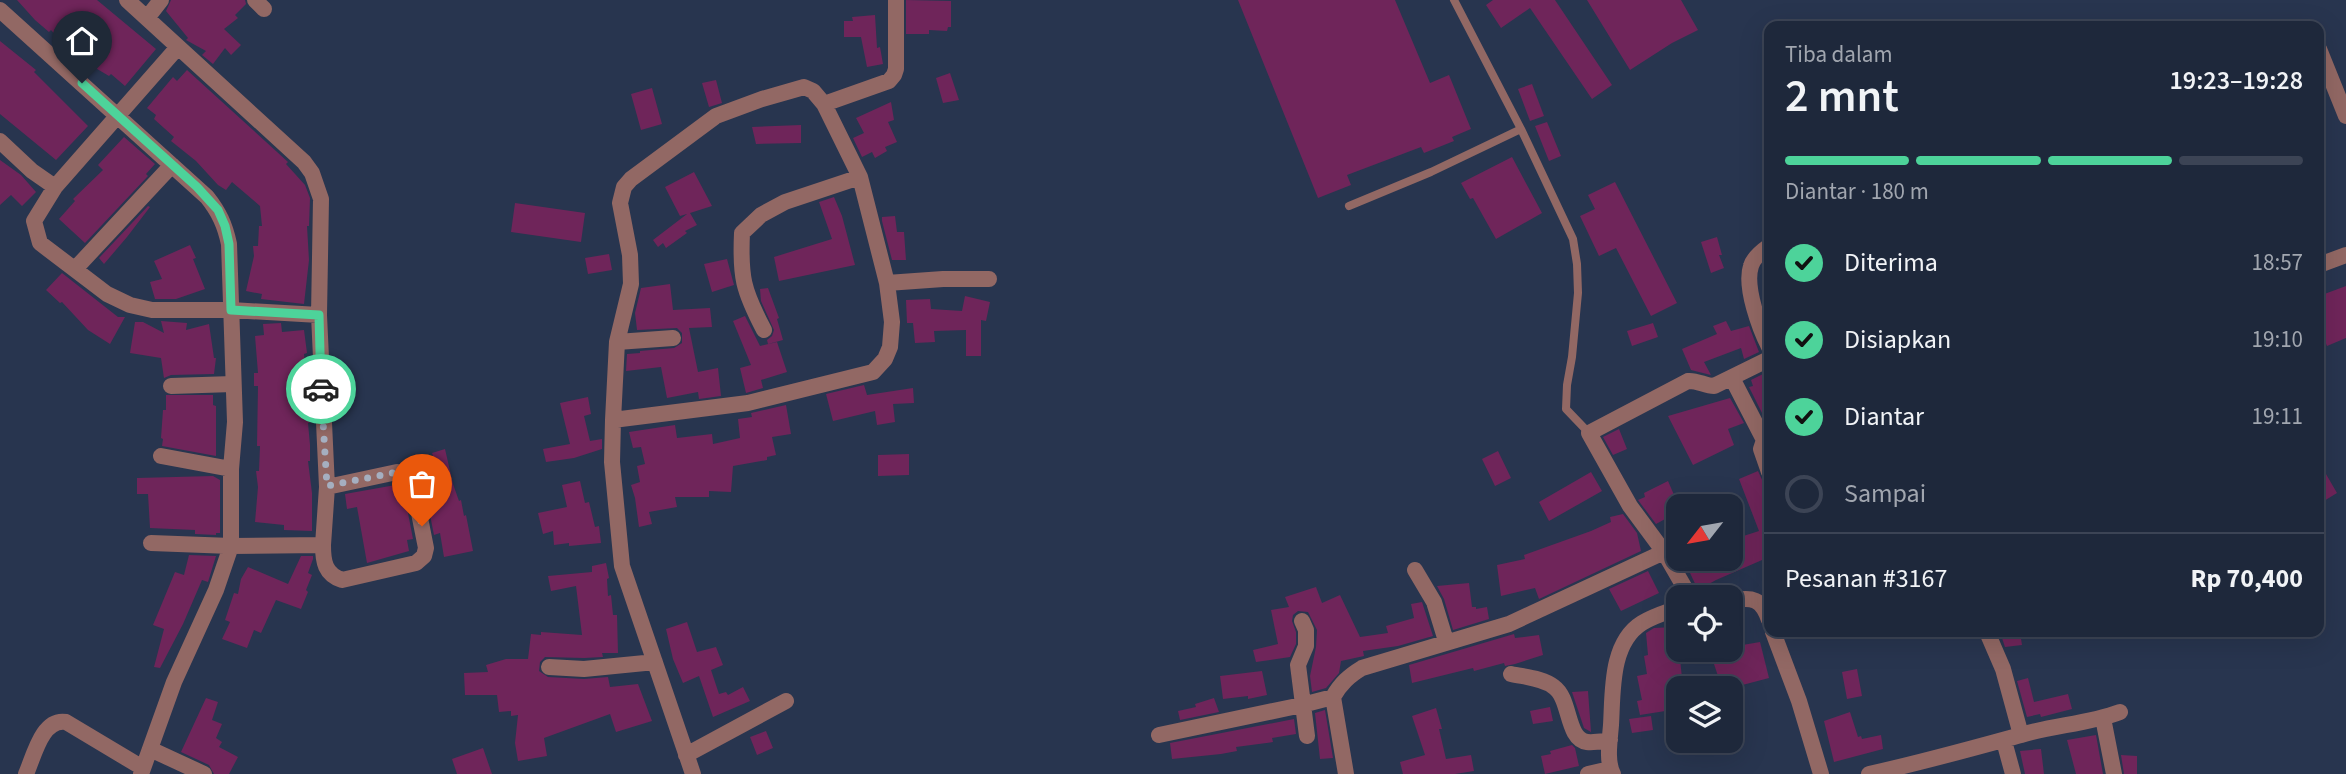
<!DOCTYPE html>
<html lang="id">
<meta charset="utf-8">
<style>
body{margin:0;font-family:"Source Sans 3",sans-serif;background:#2b3446;color:#f1f3f6;height:100vh;display:flex;flex-direction:column;font-size:26px;white-space:nowrap}
*{box-sizing:border-box;margin:0}
p{font-size:23px;color:#a1a6af}
.icon{flex:none;width:38px;height:38px;fill:none;stroke:currentColor;stroke-width:2;stroke-linecap:round;stroke-linejoin:round}
.map{position:relative;flex:1;overflow:hidden}
.side{position:absolute;left:1764px;top:21px;width:560px;height:616px;display:flex;flex-direction:column;background:#1e283b;border-radius:14px;box-shadow:0 7px 28px #0002,0 0 0 2px #3c4455}
.side>*{flex:none}
.needle{width:46px;rotate:239deg}
.buttons{position:absolute;left:1666px;top:494px;display:grid;gap:14px}
.buttons a{display:grid;place-items:center;width:77px;height:77px;border-radius:14px;background:#1e283b;box-shadow:0 7px 28px #0002,0 0 0 2px #3c4455;font-size:35px}
.pin{position:absolute;display:grid;place-items:center;width:60px;height:60px;color:#fff;margin:-72px -30px;border-radius:50% 50% 50% 0;rotate:-45deg;box-shadow:0 0 7px #0007}
.pin .icon{rotate:45deg}
.courier{position:absolute;display:grid;place-items:center;width:70px;height:70px;margin:-35px;border:5px solid #4dd39a;border-radius:50%;background:#fff;color:#222;box-shadow:0 2px 9px #0007}
.overview em{font-style:normal;font-weight:600}
.overview div{display:flex;flex-direction:column-reverse}
.overview{display:flex;align-items:center;justify-content:space-between;height:119px;padding:0 21px}
h1{font-size:46px;font-weight:600;line-height:52px}
.bar{display:grid;grid-template-columns:repeat(4,1fr);gap:10px 7px;align-content:center;height:84px;padding:0 21px}
.bar i{height:9px;border-radius:5px;background:#3c4455}
.bar .selected{background:#4dd39a}
.bar p{grid-column:span 4}
.line{display:flex;align-items:center;gap:18px;padding:0 21px;border-top:2px solid #3c4455}
.line div{flex:1}
ol{padding:0 21px;list-style:none}
li{display:flex;align-items:center;gap:21px;height:77px}
li p{margin-inline-start:auto}
li .icon{padding:7px;border-radius:50%;background:#4dd39a;color:#111;stroke-width:4}
li:last-child{color:#a1a6af}
li i{width:38px;height:38px;border:4px solid #3c4455;border-radius:50%}
.map>svg:first-child{display:block}
.building{fill:#6f255a}
.lines{fill:none;stroke-linecap:round;stroke-linejoin:round}
.lane{stroke:#926864;stroke-width:8}
.street{stroke:#926864;stroke-width:16}
.done{stroke:#a5afc0;stroke-width:7;stroke-dasharray:0 12.6}
.route{stroke:#4dd39a;stroke-width:9}
</style>
<div class="map">
<svg width="2346" height="774" viewBox="0 0 2346 774">
<rect width="100%" height="100%" fill="#28354f"/>
<path class="building" d="M17,0h80l59,49 -31,37 -14,-12 -2,2 -27,-16 1,-2 -23,-18 -9,-10 -2,2 -14,-12z
M171,0h74l1,4 -11,11 3,3 -14,11 17,16 -10,10 -6,-7 -12,16 -11,-9 4,-4 -20,-11 2,-2 -22,-27z
M906,0l45,1v26h-3l-1,4 -18,-1v4h-23z
M1238,0h157l35,83 19,-8 22,54 -19,8 2,4 -30,12 -3,-6 -74,28 4,10 -33,13z
M1493,0h62l57,85 -20,14 -62,-91 -29,20 -15,-23z
M1587,0h94l17,30 -26,13 -42,27z
M875,15l2,33 3,-1 3,17 -16,3 -6,-30h-17v-16h9l-1,-4z
M0,41l36,29 -2,2 54,54 -32,34 -56,-46z
M187,70l101,92 -2,2 19,21 5,13 -1,28h-2l2,34 -5,44 -43,-5 1,-5 -16,-3 8,-35 -1,-10h5l1,-20h3l-2,-20 -28,-24 -6,8 -8,-5 -22,-24 -25,-20 3,-4 -20,-18 2,-4 -9,-7 26,-31 4,4z
M950,73l9,27 -16,3 -7,-25z
M716,80l6,23 -13,4 -7,-24z
M1532,84l12,32 -14,5 -12,-32z
M652,88l10,36 -21,6 -10,-36z
M891,102l3,18 -6,2 9,20 -12,5 2,4 -12,7 -3,-6 -10,5 -9,-19 11,-5 -8,-15z
M1547,122l14,34 -12,5 -14,-35z
M801,125v18l-45,1 -4,-17z
M124,137l31,27 -9,10 2,2 -63,67 -26,-24 16,-18 -2,-2 30,-29 -5,-5z
M1512,157l30,56 -46,26 -23,-41 -3,1 -9,-16z
M0,160l21,15 15,17 -14,14 -11,-11 -11,10z
M694,172l18,34 -22,7 7,12 -12,6 2,2 -21,15 -3,-5 -5,4 -5,-7 34,-26 -7,2 -15,-29z
M1615,182l62,121 -26,13 -35,-68 -17,8 -19,-40 15,-7 -7,-14z
M834,197l8,19 13,49 -76,16 -5,-24 58,-18 -13,-37z
M515,203l70,10 -4,29 -70,-10z
M148,206l2,1 -23,30 -23,27 -5,-6z
M895,216l2,16h7l2,28h-14l-10,-39v-4z
M1717,237l5,18h-3l5,13 -13,5 -10,-31z
M190,245l6,13 -3,1 12,30 -29,10h-21l-5,-17 12,-3 -8,-18z
M609,254l3,16 -24,4 -3,-16z
M727,259l7,26 -22,7 -8,-28z
M62,273l56,44h7l-15,27 -22,-14 -26,-28 -2,1 -14,-13z
M670,284l3,26 37,-2 2,19 -23,1 9,44 20,-4 3,28 -22,3 -1,-7 -31,6 -6,-31 -35,4 1,-17 13,-1v-2l34,-3 8,-5v-10l-5,-5 -40,2 -2,-17 6,-25z
M2346,286v52l-19,8 -8,-19v-31z
M768,288l11,30 -2,1 6,21 -15,4 -1,-4 5,-4 2,-6 -13,-29 -1,-12z
M965,296l25,6 -4,19 -5,-1v36h-15v-26l-32,1 1,11 -20,1 -2,-20h-6l-1,-23 24,-1 1,10 31,2z
M745,316l15,30 17,-4 10,30 -26,8 2,8 -17,5 -6,-25 11,-3 -18,-44z
M161,321l26,2 -1,7 23,-6 5,34h2l-2,16 -43,1 -7,3 -3,-20 -31,-5 5,-31h8l21,11z
M1726,321l5,10 18,-5 10,26 -15,7 -3,-11 -37,14 7,13 -20,-5 -9,-21 35,-15 -4,-8z
M281,323l1,9 22,-2 3,23 -3,1 8,68 -4,1 2,22v16h-2l4,32v38l-28,-1v-5l-29,-3 3,-35 -2,-16h3l1,-25h-3l1,-60h-4v-13h4l-3,-37 9,-1 -1,-11z
M1653,323l5,14 -26,9 -5,-15z
M1765,373l4,14v24l-7,2 -13,-26 4,-1 -2,-6z
M864,385l3,10 46,-7 1,15 -21,1 2,18 -18,3 -2,-14 -42,10 -7,-27z
M166,395h47v10l3,1v50l-54,-10 1,-7 -2,-1 2,-28h3z
M588,397l3,17 -7,2 6,25 12,-2v10l-28,9 -28,4 -3,-13 27,-5 -10,-41z
M1730,398l14,25 -16,6 6,16 -41,20 -25,-49z
M786,405l5,29 -19,3 4,18 -9,2v3l-34,6 -2,26 -22,-1v6h-34l2,10 -28,5 3,12 -13,3 -4,-29 -4,-13 9,-3 -3,-16 8,-2 -4,-17 -8,1 -4,-16 46,-7 2,13 35,-4 1,10 27,-6 -2,-19 14,-2 -1,-4z
M1619,429l8,20 -14,6 -10,-18z
M445,449l8,35 6,17 2,-1 3,16 2,-1 7,36 -29,6 -4,-24 -6,2 -11,-55 2,-1 -2,-10 13,-4 -4,-12z
M1498,451l13,27 -16,8 -13,-27z
M909,454v21l-31,1v-21z
M2319,462l18,31 -18,11z
M1758,471l11,24v62l-53,23 -18,10 -15,-32h23l4,8 21,-8v-18l28,-9 -20,-52z
M1591,472l11,19 -53,30 -10,-19z
M213,476l7,4v53h-4v2l-21,-1v-4l-45,-2 -2,-34h-11v-16z
M580,481l5,22 4,-1 6,25 4,-1 2,17 -32,3v-3l-15,2 -1,-14 -10,3 -5,-21 29,-6 -5,-22z
M1668,481l10,23v8l-22,12 -18,-24 7,-3 -1,-4z
M401,484l2,3 10,52 -6,1 2,11 -42,12 -10,-56 -10,2 -2,-15z
M1623,514l14,19 4,18 -102,48 -4,-11 -34,8 -4,-31 28,-6 -1,-4 67,-24 20,-9 -1,-5z
M189,555l27,1 -8,26 -6,-2 -19,44 -23,44 -6,-1 10,-38 -11,-4 22,-53 9,3z
M301,556h12v3l-5,14 4,2 -6,15 2,2 -7,17 -25,-9 -15,33 -7,-3 -7,18 -25,-9 8,-17 -5,-2 9,-27 4,1 3,-15 7,-12 40,17z
M606,563l3,15 -2,1 1,17 3,-1 2,20h4l1,38h-16l1,4 -19,1 -39,-1 -5,5 -1,9 9,6 36,2 24,-2 2,10 28,-3 14,37 -36,11 -6,-18 -66,24 3,18 -29,5 -3,-18 3,-28 -7,1v-5l-12,1 -2,-17h-32l-1,-22 24,-1 -2,-7 20,-6h22l3,-25 10,1v-3l41,3 -6,-49 -25,5 -3,-15 44,-4v-6z
M1648,571l11,22 -38,18 -12,-22z
M1469,583l3,24h4v2l11,-2 2,12 -36,11 -9,-31 -7,-13z
M1316,587l6,16 18,-8 20,42 28,-4 -2,-7 28,-8 -3,-14 11,-2 11,34 -35,10 -35,5 1,5 -23,5 -2,12 -13,15 -14,4 -2,-16 6,-29 1,-17 -9,-18 -10,-1 -5,4 -1,6 4,11v12l-6,13 -34,5 -3,-12 25,-6 -7,-34 18,-3 -4,-10z
M687,622l10,30 19,-5 7,18 -12,5 8,24 7,-2 2,3 15,-8 7,14 -37,16 -14,-41 -16,7 -10,-24 -7,-30z
M1674,627v12h4l5,49h-5v21l-38,6 -3,-14 5,-1 -5,-24 10,-2 -3,-18 4,-1 -2,-22 8,-5z
M2000,632h20l2,13 -17,2z
M1514,634l1,4 24,-3 4,20 -28,9 -10,2 -1,-3 -30,8 -1,-3 -61,15 -3,-18z
M1760,642l9,36 -38,10h-9l-13,-39h22v-2z
M1857,669l5,27 -15,3 -5,-27z
M1262,671l5,24 -19,4v-3l-25,3 -3,-23z
M2028,678l6,24 34,-8 4,15 -31,8 -1,-3 -13,3 -10,-36z
M1588,691l3,41 -7,-4 -12,-36z
M206,698l12,4 -6,18 10,4 -6,14 6,4 -3,5 19,10 -9,17h-15l-5,-9 -28,-13z
M1214,698l5,14 -39,8 -2,-9 18,-4 -1,-3z
M1550,707l3,14 -20,3 -3,-13z
M1436,708l6,21h-3l7,30 25,-4 3,16 -19,3h-52l-3,-12 25,-7 -13,-39z
M1325,710l8,48 -13,1 -5,-46z
M1850,712l8,25 3,-1 1,3 19,-4 2,14 -49,13 -10,-41z
M1651,716l2,14 -21,3 -3,-14z
M1294,719l2,15 -24,4 1,4 -37,5 1,4 -16,3 -49,5 -2,-16z
M766,731l7,17 -16,7 -7,-18z
M2096,735l7,39h-27l-9,-34z
M1572,745l3,3 4,18 -34,8 -4,-18 10,-2 -1,-3z
M483,748l9,26h-35l-5,-15z
M2041,749l3,25h-19l-5,-23z
M2121,755l16,1v18h-13z"/>
<g class="lines">
<path class="lane" d="M1454,0l67,129 52,110 4,25 1,29 -6,64 -5,28 -1,24 23,24
M1349,206l82,-34 90,-43"/>
<path class="street" d="M127,0l177,162 8,11 9,26 -2,116 8,172 -4,58 -92,1 -80,-3
M255,0l9,9
M0,10l207,187c12,15 18,28 22,47l6,178 -4,47v77l-15,44 -42,92 -33,92
M147,18l14,-18
M2319,49l27,67
M824,104l65,-23 5,-6 2,-6v-69
M0,141l32,30 23,16 123,-140
M55,187l-21,34 6,22 67,51 23,11 22,5h79l88,5
M1769,246c-7,5 -16,12 -18,20 -7,21 9,63 18,81
M2319,265l27,-10
M75,269l97,-104
M887,283l56,-4h46
M764,330c-21,-40 -24,-53 -22,-97l19,-18 24,-13 75,-25
M617,342l56,-4
M1732,378l32,62
M171,386l62,-2
M613,420l135,-17 125,-31 12,-13 5,-12 2,-25 -5,-39 -27,-106 -36,-73 -11,-13 -9,-4 -42,12 -46,17 -85,63 -7,8 -4,16 10,52 1,29 -14,58 -4,78 -1,42 10,104 71,208
M1769,437l-5,3 -3,9 8,23
M161,456l70,13
M323,545c0,17 2,29 19,35l74,-17 8,-7 2,-8 -13,-65 -6,-8 -10,-3 -70,15
M1415,570l19,32 12,39
M1690,597l-26,-45 -34,-46 -41,-73 99,-52c9,-1 17,5 26,5l55,-27
M1731,601c21,-5 31,-2 38,19
M1302,621l4,9v16l-8,19 9,71
M1773,632l26,69 22,73
M1987,632l16,37 18,66
M549,667l35,2 71,-7
M1511,674c13,3 32,4 43,13 17,12 12,52 33,55 7,1 16,-1 23,-2
M2103,718l11,56
M1159,735l143,-30 31,-8
M2004,741l9,33
M150,749l54,25
M686,755l100,-54
M26,774c8,-18 16,-56 40,-52l77,46
M1346,774l-13,-77c8,-14 16,-21 29,-29l147,-44 155,-72
M1588,774l22,-5
M1613,774c-7,-13 -3,-35 -2,-49 2,-33 -1,-82 31,-102 11,-7 25,-11 36,-15
M1869,774c51,-11 101,-25 152,-39 33,-10 67,-11 99,-23"/>
</g>
<g class="lines">
<path class="done" d="M321,389l6,97 70,-14c22,4 21,36 25,54"/>
<path class="route" d="M82,83l115,104 21,23 7,16 4,18 2,66 88,5 2,74"/>
</g>
</svg>
<div class="buttons">
<a><svg class="needle" viewBox="-14 -14 28 28"><path d="M0-13l5 13h-10z" fill="#e53935"/><path d="M0 13l5-13h-10z" fill="#a1a6af"/></svg></a>
<a><svg class="icon" aria-label="locate" viewBox="0 0 24 24"><circle cx="12" cy="12" r="6"/><path d="M12 2v4M12 18v4M2 12h4M18 12h4"/></svg></a>
<a><svg class="icon" aria-label="layers" viewBox="0 0 24 24"><path d="M12 4l9 5-9 5-9-5zM3 14l9 5 9-5"/></svg></a>
</div>
<div class="pin" style="left:422px;top:526px;background:#ea580c"><svg class="icon" aria-label="bag" viewBox="0 0 24 24"><path d="M5 8h14l-1 12H6zM9 8a3 3 0 0 1 6 0"/></svg></div>
<div class="pin" style="left:82px;top:83px;background:#1f2937"><svg class="icon" aria-label="home" viewBox="0 0 24 24"><path d="M3 11l9-7 9 7M6 9v11h12V9"/></svg></div>
<div class="courier" style="left:321px;top:389px"><svg class="icon" aria-label="car" viewBox="0 0 24 24"><path d="M5 17H2v-5l4-1 3-4h7l3 4 3 1v5h-3M9 17h6M6 11h13"/><circle cx="7" cy="17" r="2"/><circle cx="17" cy="17" r="2"/></svg></div>
<section class="side">
<div class="overview"><div><h1>2 mnt</h1><p>Tiba dalam</p></div><em>19:23–19:28</em></div>
<div class="bar"><i class="selected"></i><i class="selected"></i><i class="selected"></i><i></i><p>Diantar · 180 m</p></div>
<ol>
<li><svg class="icon" aria-label="check" viewBox="0 0 24 24"><path d="M5 12l5 5 9-10"/></svg>Diterima<p>18:57</p></li>
<li><svg class="icon" aria-label="check" viewBox="0 0 24 24"><path d="M5 12l5 5 9-10"/></svg>Disiapkan<p>19:10</p></li>
<li><svg class="icon" aria-label="check" viewBox="0 0 24 24"><path d="M5 12l5 5 9-10"/></svg>Diantar<p>19:11</p></li>
<li><i></i>Sampai</li>
</ol>
<div class="line" style="height:91px"><div>Pesanan #3167</div><b>Rp 70,400</b></div>
</section>
</div>
